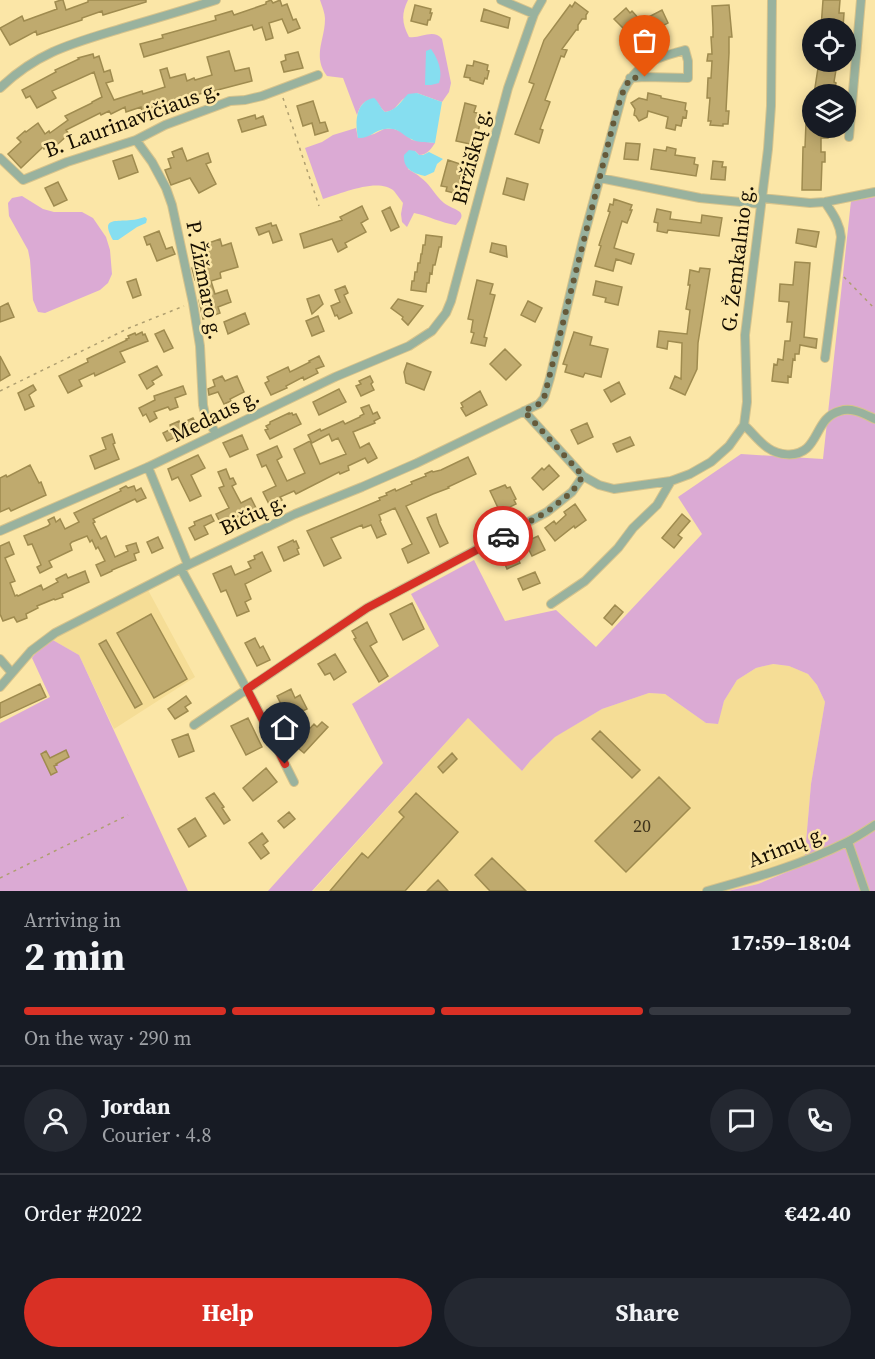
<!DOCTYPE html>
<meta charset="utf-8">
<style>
body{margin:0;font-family:"Source Serif 4",serif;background:#242831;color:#f1f3f6;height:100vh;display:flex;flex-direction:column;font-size:22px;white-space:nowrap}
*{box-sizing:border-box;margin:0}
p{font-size:20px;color:#9ea1a6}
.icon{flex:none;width:33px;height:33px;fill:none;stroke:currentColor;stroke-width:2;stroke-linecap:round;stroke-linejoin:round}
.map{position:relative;height:891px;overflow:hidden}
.details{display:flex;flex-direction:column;background:#171b24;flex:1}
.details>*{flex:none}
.controls{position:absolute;left:802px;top:18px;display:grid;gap:12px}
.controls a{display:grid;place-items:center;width:54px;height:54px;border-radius:50%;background:#171b24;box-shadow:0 3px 15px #0003;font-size:30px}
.pin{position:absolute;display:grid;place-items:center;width:51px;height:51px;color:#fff;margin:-62px -26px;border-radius:50% 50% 50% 0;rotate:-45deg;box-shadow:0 0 6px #0007}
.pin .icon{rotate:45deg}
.courier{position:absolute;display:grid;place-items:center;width:60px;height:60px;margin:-30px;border:4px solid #d93025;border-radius:50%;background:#fff;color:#222;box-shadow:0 2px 8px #0007}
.headline em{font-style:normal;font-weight:700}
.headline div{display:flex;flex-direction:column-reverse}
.headline{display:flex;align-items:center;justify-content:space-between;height:102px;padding:0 24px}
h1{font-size:39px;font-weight:700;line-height:45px}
.bar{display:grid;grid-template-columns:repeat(4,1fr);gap:9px 6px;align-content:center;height:72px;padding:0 24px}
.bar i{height:8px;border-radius:4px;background:#363941}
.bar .on{background:#d93025}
.bar p{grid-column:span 4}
.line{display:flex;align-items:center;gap:15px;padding:0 24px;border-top:2px solid #363941}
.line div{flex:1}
.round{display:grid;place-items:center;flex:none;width:63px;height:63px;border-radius:32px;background:#242831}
.action{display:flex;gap:12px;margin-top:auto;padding:12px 24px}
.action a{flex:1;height:69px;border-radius:36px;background:#d93025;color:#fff;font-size:24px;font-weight:700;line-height:69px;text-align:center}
.action a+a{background:#242831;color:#f1f3f6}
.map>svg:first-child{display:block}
.built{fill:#f5dd96}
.green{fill:#dbaad4}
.water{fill:#86def0}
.building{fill:#bfaa6e;stroke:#9f8b4f;stroke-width:1.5}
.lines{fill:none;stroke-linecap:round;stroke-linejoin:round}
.minor-casing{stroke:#d6c38c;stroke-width:10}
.path{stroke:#ae9e6f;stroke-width:1.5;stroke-dasharray:3 4.5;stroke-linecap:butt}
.minor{stroke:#99b29e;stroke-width:8}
.done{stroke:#665a3a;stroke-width:6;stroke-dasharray:0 10.8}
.route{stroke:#d93025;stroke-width:8}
.labels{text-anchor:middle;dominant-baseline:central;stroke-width:5;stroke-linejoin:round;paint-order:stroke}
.number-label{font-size:18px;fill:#40351c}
.street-label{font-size:21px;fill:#160e00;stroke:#fbe6a7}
</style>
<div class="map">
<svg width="875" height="891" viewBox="0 0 875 891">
<rect width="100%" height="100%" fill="#fbe6a7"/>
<path class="built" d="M148,590l47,87 -81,52 -35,-74 -28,-16z
M772,664l17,2 19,8 9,11 8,17 -14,82 -7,81 -46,19 -30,7h-415l155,-173 54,53 9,-11 23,-23 48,-28 47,-16 16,1 41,29 11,1 7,-23 13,-21 19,-12z"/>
<path class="green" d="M320,0h88c-7,14 -6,24 1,37 12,2 24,-9 33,2l9,44 -2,9 -7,10 -25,-9c-5,2 -12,4 -15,7 -7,7 -6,10 -17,12 -5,-4 -6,-9 -11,-13 -11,1 -14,7 -17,16l-14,-37 -16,-2c-15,-20 -2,-36 -2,-57 0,-6 -3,-13 -5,-19z
M356,128l2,10 16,-4 10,-5h10l8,3 10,8 23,3c-4,6 -8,12 -16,12l-4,-4 -7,18c9,5 17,11 23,19 4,5 8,11 13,15 4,3 14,7 16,9 4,5 -1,9 -4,13 -15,-2 -27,-9 -42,-12l-7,14 -5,-5 -1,-8 2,-11c-3,-4 -6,-8 -9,-12 -16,-14 -53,3 -71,8l-18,-51 17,-6 11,-7z
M22,196l21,13 11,3h28l11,6 13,19 4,13 2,24 -4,9 -8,7 -55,23 -7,-1 -5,-12 -3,-40 -2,-10 -19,-34 -1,-13 4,-5z
M875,197v694h-147l30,-7 46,-19 7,-81 14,-82 -8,-17 -9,-11 -19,-8 -16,-2 -17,4 -19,12 -13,21 -6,23 -12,-1 -41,-29 -16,-1 -47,16 -47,28 -24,23 -9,11 -54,-53 -156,173h-44l115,-128 -31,-59 87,-58 -28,-52 63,-34 31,61 51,-11 40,37 106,-113 -24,-37 63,-43 82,5 28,-258z
M51,639l28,16 109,236h-188v-168l50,-26 -18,-39 7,-10z"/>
<path class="water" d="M431,49c7,10 12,22 8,34l-8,2h-6l1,-34z
M417,93l25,9 -7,41c-7,-1 -17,0 -24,-4 -9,-4 -12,-12 -26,-10 -10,1 -16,10 -27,9 -3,-14 -3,-37 16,-40 5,4 6,10 11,14 12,-2 15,-10 23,-18z
M409,150l6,1 4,4h4l6,-3 14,7 -6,5 -3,8 -9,4c-12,-3 -22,-7 -21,-21z
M145,217l2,2 -1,4 -9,4 -19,13h-5c-13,-23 2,-18 18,-20 5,0 9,-2 14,-3z"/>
<path class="building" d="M61,0h2l3,10 22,-8v-2h58v2l-43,13 -1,-4 -20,7v2l-45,15 -1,-4 -26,14 -10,-17 22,-12 2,5 33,-12 -2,-7z
M271,0l2,3 7,-3 2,6 5,-2 6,16 3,-1 4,9 -12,5 -6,-14 -13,4 4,15 -7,2 -4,-13 -8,3 -2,-5 -108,32 -4,-13 23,-6 -1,-3 54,-15 -1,-4 17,-5 2,4 32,-11v-2z
M823,0h17l-1,13h5l-1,15h-22z
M575,2l13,10 -2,3v4h-4l-4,6v5h-2l-14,19 5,1 -3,7 -3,-1 -16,44 5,2 -10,27 3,1 -4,13 -24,-9 19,-50 -5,-2 15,-42 26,-35 2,2z
M415,5l16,4 -1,4h2l-2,7h-2l-1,5 -16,-4z
M729,5l3,32h-3v16l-3,58h3l-1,13h-5v2l-13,-1 1,-4h-3l2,-23h-3l1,-20h3l1,-17h-5l1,-7h4l-1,-17h2v-9l-1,-22z
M626,8l4,5 2,-2 9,10 21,-11 6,13 -19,10 -9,9 -9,-9 -2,1 -15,-15z
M484,9l26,9 -2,10 -27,-7z
M229,51l6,20 14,-3 3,13 -46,12v-1l-64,19 -1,-4 -15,5 -1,-5 -14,7 -2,-3 -8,4 -1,-2 -34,17 3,4 -10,9 -8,6 -2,-3 -5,3 -1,-2 -22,21 -13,-14 13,-12 -4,-4 8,-7 1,1 12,-9 7,11 4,-3 1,2 18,-13 -3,-4 27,-13v-1l10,-5 -8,-25 -42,19 4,7 -19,10 -7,-12 -4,2 -4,-8 34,-18 -1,-2 24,-11 -1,-1 15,-4 1,4 5,-2 5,16 6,-2 3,11 -7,2 8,17 28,-9 1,3 22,-7 -5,-17 7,-2 3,10 15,-4 2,7 7,-3 1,2 17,-5 -5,-18z
M298,52l5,16 -19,4 -3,-10 5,-2 -1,-5z
M474,61l14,4 -1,5 2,1 -2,8 -2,-1 -2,6 -13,-4v-2l-6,-1 3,-12 6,1z
M818,68l18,2 -2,12 2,1 -2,11h-20z
M648,93l13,3v2l25,5 -1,7 2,1 -1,7 -3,-1 -2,9 -5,-1 -1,5 -9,-2 2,-11 -20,-6 -1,6 -8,4 -3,-5 -2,-1 1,-6 -4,-6 8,-5 8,2z
M313,101l7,22 5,-1 3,9 -13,4 -3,-12 -9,3 -6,-20z
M465,103l11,3 -2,6 8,3 -7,30 -19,-4z
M255,115l1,4 7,-3 3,9 -24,7 -4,-12z
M806,122l7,1v5h13l-1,2h4l-1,8h-7v14h4v10h-3l-1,28h-19l1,-43h2z
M626,143l14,1 -2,16 -14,-1z
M667,147l9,2 -1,6 20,3 -1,6 4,1 -2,11 -45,-7 3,-20 12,2z
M182,148l5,13 21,-8 3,9 -5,2 10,20 -17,9 -9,-15 -19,7 -6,-15 6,-2 -3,-9 6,-2 -2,-5z
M132,155l6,17 -19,7 -6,-18z
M448,160l12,4 -2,7 3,2 -1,5 6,1 -4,16 -16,-4 1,-4 -6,-1z
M713,161l10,1 -1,5h4l-1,13 -14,-1z
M507,178l21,6 -4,16 -21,-6z
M58,182l9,18 -13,6 -9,-18z
M614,199l18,6 -2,5h2l-5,13 -5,-2 -8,27 20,6 -3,10 -15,-5 -3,12 -18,-5 6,-20 -2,-1 11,-33 -2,-1 2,-7 3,1z
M362,206l6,13 -7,4 5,9 -21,11 2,4 -9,5 -6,-13 -28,9 -4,-14 42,-14 -2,-3z
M390,207l9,20 -8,4 -9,-20z
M657,209l14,3 -1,7 31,4 1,-8 20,3 -3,18 -51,-6 -1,3 -10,-2 1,-8 -4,-1z
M271,223l1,3 4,-1 6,15 -9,3 -4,-12 -10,4 -3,-7z
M798,229l21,3 -3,15 -20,-4z
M159,231l7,18 6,-2 3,7 -18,7 -7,-17 -3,1 -3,-8z
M426,235l16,2 -1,10h-2l-4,18h-2l-1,9 -2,-1 -1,10h-2l-1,9 -15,-2 1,-9h2l1,-9h2l1,-9h2l1,-9h1l1,-9h2z
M220,239l2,7 9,-3 7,24 -17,5 -1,1 1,5 -10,3 4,13 12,-4 4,12 -13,5 2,6 -17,6 -4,-19 8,-3 -5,-14 -5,2 -1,-5h-1l-3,-12 18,-5 -7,-18z
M492,243l14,3 1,11 -17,-5z
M795,262l15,1 -6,74 13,2 -1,9 -16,-3 -1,9h-4v6l-2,-1 -2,18 -3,-1v7l-16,-2 2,-17 3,1 1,-6 5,1 2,-19h5l2,-19h-5l2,-20 -10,-1 1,-17 13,1z
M700,268l10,1 -12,74 -1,26 -12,26 -15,-7 5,-12 6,3 1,-36 -14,-2 -1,8 -10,-2 2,-16 28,3 3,-24 -4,-1 4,-24h-2l2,-15 9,2z
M136,279l5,16 -8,3 -6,-16z
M477,280l16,4 -3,10 5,1 -11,42 3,1 -2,8 -14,-3 3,-10 -3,-1 2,-12 -5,-1z
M596,281l26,6 -4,18 -13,-3 1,-4 -13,-3z
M345,286l3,7 -4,2 8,18 -13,6 -2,-4 -2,1 -4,-10 9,-4 -5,-12z
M319,295l4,9 -11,10 -5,-15z
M398,299l25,7 -15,19 -6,-6 1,-2 -12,-9z
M528,301l14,7 -7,14 -14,-7z
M8,303l6,14 -14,5v-15z
M245,313l4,11 -21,10 -4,-12z
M318,316l6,15 -12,5 -6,-15z
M164,330l9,18 -9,4 -9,-18z
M142,332l1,3 2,-1 3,7 -28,11 5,10 -30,14 -1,-3 -15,7 3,6 -14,7 -9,-17 29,-14 -1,-3 40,-19 -1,-1 3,-1 -1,-2 7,-3 1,2z
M574,332l18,5 -2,8 18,4 -7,28 -16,-4 -2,4 -18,-5 2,-7 -4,-1z
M505,349l16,16 -15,15 -16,-16z
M0,356l10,19 -10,6z
M319,356l5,10 -8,3 2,4 -14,7 -1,-3 -17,9 1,2 -16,7 -6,-12 4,-2 -2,-4 21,-10 2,5 20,-10 -1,-1z
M407,363l24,9 -7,18 -18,-7 -2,-11z
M157,366l5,9 -10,6 2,3 -7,5 -8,-14z
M222,376l3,5 12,-5 7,16 -14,7 1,2 -7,3 -6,-12 -9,3 -1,-6 7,-3 -2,-6z
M370,376l3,6 -2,2 3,6 -13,6 -5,-10 5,-2 -2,-3z
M619,382l6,12 -14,8 -7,-12z
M33,385l3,5 -7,5 5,11 -9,4 -7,-17z
M183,386l3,8 -11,4 3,9 -8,3 -2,-3 -14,5 3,6 -7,4 -4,-8 -3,2 -4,-8 16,-8 -1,-4z
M339,389l7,13 -27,13 -6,-13z
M480,391l7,14 -21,11 -5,-8 2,-1 -2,-4z
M369,405l4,9 4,-2 3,6 -6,3 1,2 -22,9 7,16 9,-5 8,15 -9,5 -3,-5 -17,8 1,4 -9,4 -1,-2 -43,22 -2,-3 -14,6 2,3 -12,6 -7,-14 13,-6 -10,-21 -4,2 -5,-12 20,-9 5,11 -5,3 10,21 18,-8 -11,-24 16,-8 10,23 26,-10 -8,-16 -6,3 -3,-7 -17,9 -4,-8 12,-6 1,2 22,-10 2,3 15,-7v-1l4,-2 -3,-6z
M289,413v1l3,-1 1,2 3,-1 5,10 -31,15 -5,-9 3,-1 -2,-3 4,-2v-2z
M193,418l5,9 -31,14 -4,-8 8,-4 -1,-4 9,-4 1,3z
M587,423l6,14 -15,7 -7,-14z
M112,434l3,9 -2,1 6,15 -24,10 -5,-13 16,-7 -4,-11z
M242,435l6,14 -18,8 -7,-14z
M630,437l4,8 -17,7 -4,-8z
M198,455l7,13 -14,7 10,21 -11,5 -12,-24 -6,3 -4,-11z
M468,457l8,17 -28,13 1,1 -16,6 -27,12 23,47 -21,10 -6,-14 10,-5 -17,-36 -16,7 2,5 -1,1 6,13 -9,4 -6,-13 -8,3 -1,-3 -31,13 10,20 -17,8 -17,-35 73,-31 -1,-2 8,-3 -1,-2 9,-4 1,2 16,-7 -1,-2 15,-6 -1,-2 7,-3 1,1 8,-2z
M30,465l9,18 2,-1 5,13 -35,16 -2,-3 -9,4v-34l6,-3 1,2z
M549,465l10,11 -16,14 -11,-12 10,-10 2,2z
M226,469l4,10 3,-1 3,6 -4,2 9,17 10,-5 7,14 -35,16 -7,-14 13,-6 -10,-20 5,-2 -6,-14z
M505,485l2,3 3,-1 6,12 -2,1 2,4 -16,8 -10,-21z
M126,486l2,2 6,-2 2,5 5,-3 5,10 -9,4 -2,-3 -19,9 -23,11 2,3 -2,1 8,16 5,-3 9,21 13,-6 -2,-5 10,-3 3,9 -5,2 2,6 -24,10v1l-11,5 -5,-11 9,-4 -7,-14 -2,2 -4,-9 -2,2 -3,-6 -15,6 -2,2 2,6 -23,11 3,6 -12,6 -3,-6 4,-2 -9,-21 -4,1 -4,-9 24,-10 2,-2 -2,-4 6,-3 2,5 4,-3 5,10 14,-7 -5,-9 47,-22 -1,-2z
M575,504l11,16 -11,8 -1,-2 -19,15 -10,-13 9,-7 2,3 10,-9 -2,-3z
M436,514l3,10 9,19 -8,4 -13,-29z
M682,514l8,7 -12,14 4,3 -8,10 -12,-10z
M211,515l3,6 -10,5 4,8 -13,6 -6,-12 6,-3 -1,-3z
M538,536l7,14 -13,6 -7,-14z
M158,537l5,11 -11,5 -5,-11z
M293,540l1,2 2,-1 3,7 -2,1 2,5 -15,7 -6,-14z
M9,542l5,12 -9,4 10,23 -5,2 5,13 2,-1 1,1 23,-11 2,5 15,-8 -2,-3 10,-5 2,4 17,-7 4,11 -27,12 1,3 -8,3 -1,-1 -17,7 1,2 -12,6 1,4 -10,4 -3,-5 -11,4 -3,-7v-68z
M514,549l6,14 -13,6 -6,-14z
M262,552l9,19 -26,13 6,15 -6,3 4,9 -12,5 -11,-26 -5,2 -8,-18 18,-8 4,9 16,-7 -3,-6 7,-3 -1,-3z
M535,572l5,11 -17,7 -5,-11z
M412,603l12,26 -21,11 -13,-26z
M615,605l8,7 -11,13 -8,-7z
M151,614l36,65 -33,19 -37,-65z
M367,622l10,20 -7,4 18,30 -9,6 -25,-43 2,-1 -4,-7z
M255,638l5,10 3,-2 7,14 -13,6 -12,-23z
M106,640l36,64 -7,4 -36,-64z
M335,654l11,18 -12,8 -4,-7 -5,2 -7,-11z
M40,684l6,13 -46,21v-15z
M291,689l4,9 5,-3 7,14 -19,9 -11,-22z
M186,696l5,7 -6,4 3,4 -13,8 -7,-10z
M248,718l14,29 -16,8 -15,-29z
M322,722l6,5 -24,26 -6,-5 4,-5 -3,-3 15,-16 3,3z
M600,731l40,39 -8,8 -40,-39z
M188,734l6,17 -15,6 -7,-17z
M66,750l3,7 -13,7 1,1 -3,1 3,6 -6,3 -10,-21 5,-3 4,7z
M452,753l5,6 -14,14 -5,-6z
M266,768l11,14 -24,19 -10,-13z
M659,777l31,31 -64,64 -31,-31z
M214,793l10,14 -2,1 8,12 -6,4 -18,-26z
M416,793l42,39 -53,59h-75l32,-38 6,5 36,-41 -5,-5z
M289,812l6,7 -11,9 -6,-7z
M195,818l11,18 -17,11 -11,-18z
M262,833l6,8 -5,4 6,8 -8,6 -12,-16z
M492,858l34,33h-36l-15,-16z
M438,880l10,11h-21z"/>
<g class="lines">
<defs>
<path id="minor" d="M501,0l33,14
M0,88c39,-37 74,-45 123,-60 31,-9 62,-18 93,-28
M849,137l12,-137
M136,140l16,22 14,26 6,17 21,98 7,43 3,59 2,9 11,20
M0,158l23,22 44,-18 69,-22 29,-15 65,-24 15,-1 17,-4 56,-21
M600,178l100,20 61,6
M761,198l49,5 15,-1 50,-10
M825,202c7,11 15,21 16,35l-16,121
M524,411l59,65 16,9 15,4 57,-8 19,-7 21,-12 18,-16 15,-21 3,-23 -2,-67 23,-186 3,-43 1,-106
M744,425c8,7 15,17 24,23 10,7 28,10 39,0 12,-11 13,-32 33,-37 12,-4 24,3 35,8
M148,467l40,98
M0,531l148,-64 187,-90 74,-31 23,-15 14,-18 5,-12 57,-213 26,-74 8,-14
M181,569l76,139 37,74
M551,604l34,-23 33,-33 15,-20 24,-23 14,-24
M0,659l12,14
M0,687l31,-36 24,-18 133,-68 65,-31 42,-20 67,-27 55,-24 122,-59 5,-6 6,-20 33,-138 40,-148c15,-31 31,-33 62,-42l3,11v17l-43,-1 -15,1
M194,725l173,-117 180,-96 25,-20 11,-16
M848,842l17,49
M707,891c48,-13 96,-27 140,-49 10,-5 19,-11 28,-17"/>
</defs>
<use href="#minor" class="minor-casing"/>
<path class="path" d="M283,98l36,108
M844,277l31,32
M0,391l129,-63 55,-22
M0,878l128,-63"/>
<use href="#minor" class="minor"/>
</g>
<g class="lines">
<path class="done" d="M503,536l44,-24 25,-20 11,-16 -59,-65 15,-7 5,-6 73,-289 6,-17 7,-14 15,-1"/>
<path class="route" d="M285,764l-38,-75 120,-81 136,-72"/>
</g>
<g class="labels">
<g class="number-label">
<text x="642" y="825">20</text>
</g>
<g class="street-label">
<text transform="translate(132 119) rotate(-20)">B. Laurinavičiaus g.</text>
<text transform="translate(471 156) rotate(-75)">Biržiškų g.</text>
<text transform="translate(737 258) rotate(-83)">G. Žemkalnio g.</text>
<text transform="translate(205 280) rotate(79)">P. Žižmaro g.</text>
<text transform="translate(215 415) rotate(-26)">Medaus g.</text>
<text transform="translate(253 514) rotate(-25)">Bičių g.</text>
<text transform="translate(787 846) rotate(-21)">Arimų g.</text>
</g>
</g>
</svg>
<div class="controls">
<a><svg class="icon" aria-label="locate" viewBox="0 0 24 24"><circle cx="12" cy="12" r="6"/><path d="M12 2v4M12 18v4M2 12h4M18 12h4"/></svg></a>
<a><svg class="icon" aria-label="layers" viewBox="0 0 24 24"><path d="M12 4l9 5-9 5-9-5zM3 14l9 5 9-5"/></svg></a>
</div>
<div class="pin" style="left:645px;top:77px;background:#ea580c"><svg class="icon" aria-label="bag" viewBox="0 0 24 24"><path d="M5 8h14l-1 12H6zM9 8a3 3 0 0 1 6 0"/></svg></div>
<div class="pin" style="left:285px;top:764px;background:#1f2937"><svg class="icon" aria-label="home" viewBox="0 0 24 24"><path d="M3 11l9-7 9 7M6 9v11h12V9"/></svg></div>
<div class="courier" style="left:503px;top:536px"><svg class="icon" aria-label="car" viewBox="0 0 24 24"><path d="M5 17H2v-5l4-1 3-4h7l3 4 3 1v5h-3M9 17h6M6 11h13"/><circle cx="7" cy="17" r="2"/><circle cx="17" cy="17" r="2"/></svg></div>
</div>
<section class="details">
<div class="headline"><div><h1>2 min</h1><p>Arriving in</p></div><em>17:59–18:04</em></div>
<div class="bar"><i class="on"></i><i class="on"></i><i class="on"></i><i></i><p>On the way · 290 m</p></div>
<div class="line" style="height:108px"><a class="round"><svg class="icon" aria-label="person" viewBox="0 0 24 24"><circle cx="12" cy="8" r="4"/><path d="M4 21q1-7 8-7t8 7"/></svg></a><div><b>Jordan</b><p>Courier · 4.8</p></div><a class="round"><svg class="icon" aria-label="chat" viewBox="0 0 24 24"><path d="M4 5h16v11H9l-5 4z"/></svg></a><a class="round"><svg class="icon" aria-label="phone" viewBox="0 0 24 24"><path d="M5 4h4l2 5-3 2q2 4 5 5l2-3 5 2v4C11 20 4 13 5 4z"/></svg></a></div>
<div class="line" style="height:78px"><div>Order #2022</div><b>€42.40</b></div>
<div class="action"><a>Help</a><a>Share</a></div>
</section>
